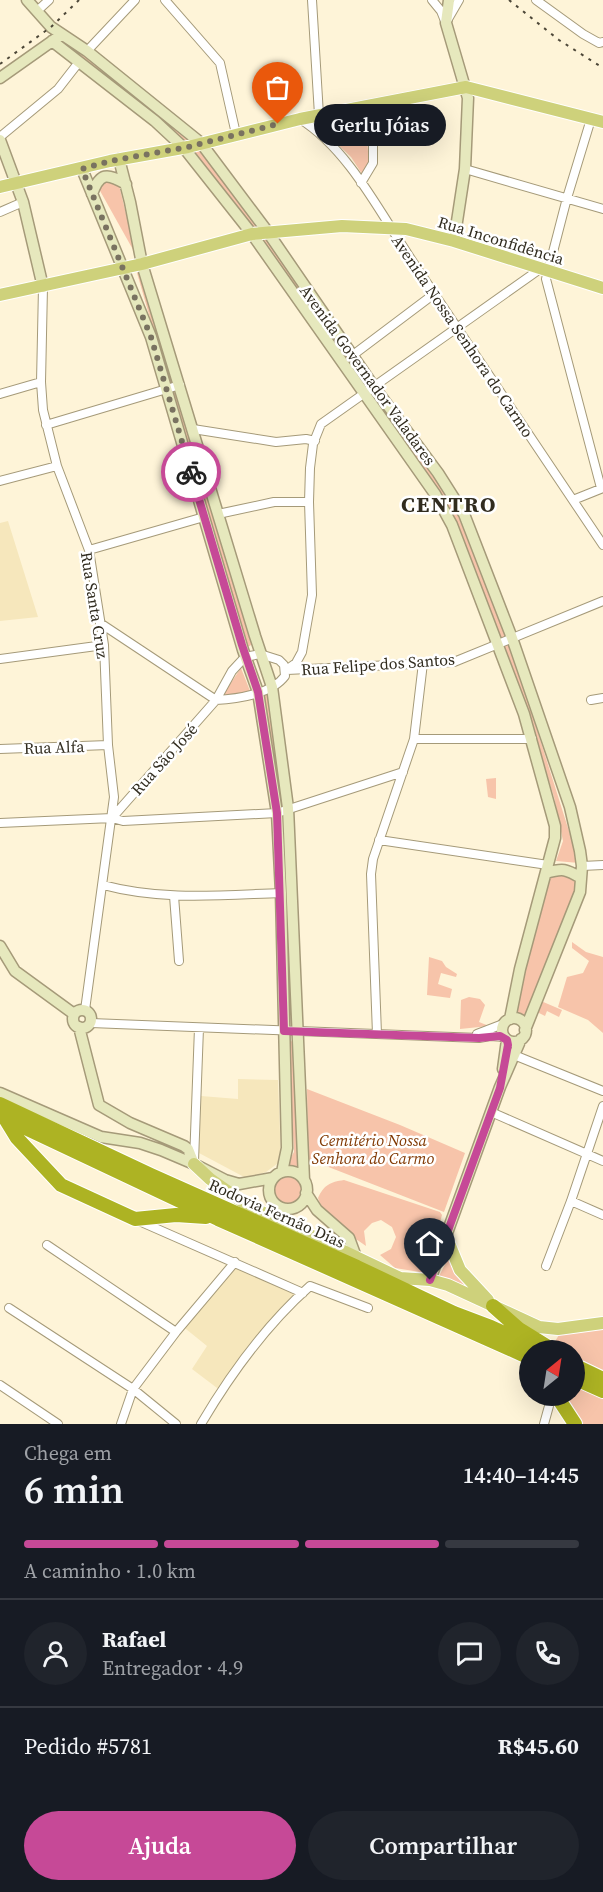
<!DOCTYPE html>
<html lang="pt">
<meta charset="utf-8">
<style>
body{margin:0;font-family:"Source Serif 4",serif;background:#20242c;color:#f1f3f6;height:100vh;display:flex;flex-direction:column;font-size:22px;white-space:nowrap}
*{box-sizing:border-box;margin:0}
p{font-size:20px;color:#9ea1a6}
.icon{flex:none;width:33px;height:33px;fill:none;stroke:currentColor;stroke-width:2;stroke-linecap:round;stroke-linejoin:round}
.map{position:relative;height:1424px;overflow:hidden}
.drawer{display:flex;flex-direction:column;background:#171b24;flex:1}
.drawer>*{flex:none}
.needle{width:39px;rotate:30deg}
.fabs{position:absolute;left:519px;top:1340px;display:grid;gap:12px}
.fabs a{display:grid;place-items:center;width:66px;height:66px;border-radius:50%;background:#171b24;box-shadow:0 6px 24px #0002;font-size:30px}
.pin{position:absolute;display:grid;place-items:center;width:51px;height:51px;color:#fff;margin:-62px -26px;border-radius:50% 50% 50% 0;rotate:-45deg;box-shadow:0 0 6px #0007}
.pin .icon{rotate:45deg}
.courier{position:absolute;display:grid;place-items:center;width:60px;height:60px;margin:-30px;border:4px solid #c64997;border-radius:50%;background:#fff;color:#222;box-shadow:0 2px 8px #0007}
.bubble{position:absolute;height:42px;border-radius:21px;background:#171b24;box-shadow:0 6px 24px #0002;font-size:20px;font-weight:600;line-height:42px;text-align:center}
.head em{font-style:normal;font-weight:600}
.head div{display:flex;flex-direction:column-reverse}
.head{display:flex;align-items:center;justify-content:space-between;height:102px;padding:0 24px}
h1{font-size:39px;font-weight:600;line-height:45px}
.bar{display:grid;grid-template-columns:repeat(4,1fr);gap:9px 6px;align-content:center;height:72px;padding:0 24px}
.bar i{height:8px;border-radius:4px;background:#363941}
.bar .active{background:#c64997}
.bar p{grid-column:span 4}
.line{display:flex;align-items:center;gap:15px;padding:0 24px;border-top:2px solid #363941}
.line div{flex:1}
.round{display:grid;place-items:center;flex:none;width:63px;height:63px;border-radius:32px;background:#20242c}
.primary-button{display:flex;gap:12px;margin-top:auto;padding:12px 24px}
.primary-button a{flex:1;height:69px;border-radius:36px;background:#c64997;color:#fff;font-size:24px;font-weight:600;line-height:69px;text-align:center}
.primary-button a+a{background:#20242c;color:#f1f3f6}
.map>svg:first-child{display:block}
.built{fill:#f6e7bc}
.green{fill:#f7c4aa}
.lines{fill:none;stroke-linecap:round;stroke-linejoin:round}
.street-casing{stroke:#a59a79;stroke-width:10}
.secondary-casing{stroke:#a59a79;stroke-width:13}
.primary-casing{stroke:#fff;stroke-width:14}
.highway-casing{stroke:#fff;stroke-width:16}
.street{stroke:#fff;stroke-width:8}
.secondary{stroke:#e6e8bd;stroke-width:10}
.primary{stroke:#ced17b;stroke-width:12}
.highway{stroke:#adb323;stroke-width:14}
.rail{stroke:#4d4738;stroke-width:2;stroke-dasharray:3 6;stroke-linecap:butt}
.done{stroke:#797260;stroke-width:6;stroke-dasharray:0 10.8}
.route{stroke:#c64997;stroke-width:8}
.labels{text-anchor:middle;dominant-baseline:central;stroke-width:5;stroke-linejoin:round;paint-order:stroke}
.street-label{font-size:16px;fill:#312c1f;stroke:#fff}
.park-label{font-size:16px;font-style:italic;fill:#813903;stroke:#fff}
.district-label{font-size:22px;font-weight:bold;letter-spacing:1.5px;fill:#312c1f;stroke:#fff}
</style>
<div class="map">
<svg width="603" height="1424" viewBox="0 0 603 1424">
<rect width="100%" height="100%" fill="#fef4d8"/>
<path class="built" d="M8,521l30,96 -38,4v-98z
M238,1079l40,1 3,81 -15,11 -20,6 -47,-25 2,-57 37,3z
M235,1262l68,31 -82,98 -29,-22 15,-23 -26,-21z"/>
<path class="green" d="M68,43l121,93 53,68 202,285 15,29 57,145 63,200 -23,-2 7,-20 -9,-44 -41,-129 -63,-159 -201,-288 -70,-82 -116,-92z
M366,123l3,43 -7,8 -11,-17 -21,-20 4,-7z
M111,179l8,6 17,70 -37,-66v-5z
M141,271l34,112 -6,1 -32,-111z
M178,392l76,251 -6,4 -78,-253z
M241,668l9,23 -29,6z
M269,693l16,108 -6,1 -16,-106z
M496,778v21l-8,-2 -2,-18z
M547,874l27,1 5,12 -53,136 -3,-5 -10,-3z
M572,942l14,10 17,5v76l-15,-13 -30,-13 9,-30 16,-4 6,-12 -17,-13z
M429,957l13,4 4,6 11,7 -1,3 -15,-4 -3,11 14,5 -2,9 -23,-3z
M469,997l11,2 5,6 -6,17 10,4 -29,3 1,-29z
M541,1001l21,9 -3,7 -12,-6 -2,5 -8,-4z
M288,1041l12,1 2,129 -16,-5 8,-14z
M307,1089l93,36 65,28 -21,59 -136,-53z
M272 1189a15 15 0 1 1 30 0a15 15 0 1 1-30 0Z
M344,1180l96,32 2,3 -9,32c-4,-1 -14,-7 -22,-9l-4,14 7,8 14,6 -2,7 -31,-5 -15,-13 11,-6 5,-12 -4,-10 -11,-7 -9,3 -8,8 2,15c-16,-11 -42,-28 -48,-48 6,-13 12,-16 26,-18z
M450,1255l23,36 -34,-15z
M603,1327v43l-28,-13 -1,-7h-13l-9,-4 7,-11z
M575,1386l28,13v25h-23l-18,-29h12z"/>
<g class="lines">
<defs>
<path id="street" d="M165,0l55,63 16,71
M312,0l7,115 -2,16
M432,0l9,11 4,10
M536,0l47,34 16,9 4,-1
M37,11l12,-11
M448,19l11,-19
M87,51l48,-51
M300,119c50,31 82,98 115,146 63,93 125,187 188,280
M591,119l-24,79 -21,81 55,209
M0,137l58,-48 21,-27
M465,169l138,40
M361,183l12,-20v-33l-5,-24
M0,212l23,-10
M43,287l-2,95 2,28 14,56 32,84 15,95 4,100 6,52 -29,213
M353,355l81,-61
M0,394l41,-12
M46,425l134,-40
M193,429l83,13 30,-3 9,2
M0,481l57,-15
M573,500l30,-12
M218,514l56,-12h35
M89,550l115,-33
M100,623l116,77
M0,659l104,-14
M286,670l10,-7 6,-11 10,-57 -3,-93 1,-34 3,-24 8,-20 219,-155
M287,670l167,-8 149,-61
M591,700l12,-2
M414,739h118
M0,749l108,-4
M112,818l104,-118 16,-29 13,-14 15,-3 19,6 5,5 1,11c-13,18 -48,23 -69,24
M0,823l112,-5 11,3 154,-8 126,-41
M379,840l169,25
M582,866l21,-1
M103,885c59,16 118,10 178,8
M174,896l5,65
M91,1023l388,15 11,-2 15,1
M377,1034l-6,-160 2,-15 41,-120 9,-76
M477,1034l26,-10
M514,1055l89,36
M491,1112l112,49
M194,1161l5,-133
M571,1201l32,14
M139,1221l164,72
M47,1245l129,87
M546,1266l25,-65 32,-95
M9,1308l124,81 43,35
M0,1385l58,39
M121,1424l12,-35 43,-57 59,-70
M201,1424c29,-49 66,-100 109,-138l58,22
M544,1424l8,-29"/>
<path id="secondary" d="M27,0l24,27 36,24 114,92 66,88 105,153 66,89 26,41 48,124 58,169 10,44 2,15 -2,26 -55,138
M449,0l-3,23 22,75 -3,71 -11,72
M52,41l103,80 29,27 68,86 183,260 17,31 72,189 31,112v12l-35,131 -10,50
M0,78l58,-41
M0,140l23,62 20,85
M119,159l11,43 12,62 113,372 17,51 16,121 16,372
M82,169l69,168 92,313 15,42 19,121 4,80 6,255 -5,24
M92,194c8,-22 15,-21 34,-10
M546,873c17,-5 20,-4 35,5
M0,946l15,25 59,43
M73 1019a9 9 0 1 1 18 0a9 9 0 1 1-18 0Z
M502 1030a12 12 0 1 1 24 0a12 12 0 1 1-24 0Z
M79,1027l20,78 31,18 54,23 4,3 6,15
M503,1069l4,-29
M0,1093l101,44 39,6 21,7 33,14 31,16 14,4 34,-6
M269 1190a19 19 0 1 1 38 0a19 19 0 1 1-38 0Z
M306,1193l11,17 32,28 7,19
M430,1280l70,-193 21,-48"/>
<path id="primary" d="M0,187l110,-26 78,-14 112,-28 166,-32 137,35
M0,295l142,-31 110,-30 90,-8 64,3 48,12 149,47
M194,1164l16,15 37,26 153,73 30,2 18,5 91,42 19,2 45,-6
M446,1236l14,34 28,30"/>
<path id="highway" d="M0,1104l151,71 206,92 97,46 37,14 50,23
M0,1116l218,103 312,139
M4,1117l13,21 44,47 74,34 41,-4 30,2
M493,1306l26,23 34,21
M574,1365l29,14
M574,1378l29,13
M556,1395l19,29"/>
</defs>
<use href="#street" class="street-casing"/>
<use href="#secondary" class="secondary-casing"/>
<use href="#primary" class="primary-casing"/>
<use href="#highway" class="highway-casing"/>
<use href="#street" class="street"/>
<use href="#secondary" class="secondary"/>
<use href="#primary" class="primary"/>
<use href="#highway" class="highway"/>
<path class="rail" d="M509,0l50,40 44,28
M0,64l51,-37 28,-27"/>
</g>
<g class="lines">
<path class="done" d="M191,472l-40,-135 -69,-168 28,-8 78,-14 90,-23"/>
<path class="route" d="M191,472l51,173 16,47 19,121 7,218 195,7 21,-2 7,4 1,5 -8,43 -70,192"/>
</g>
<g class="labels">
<g class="street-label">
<text transform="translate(501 240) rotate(17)">Rua Inconfidência</text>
<text transform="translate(463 336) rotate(56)">Avenida Nossa Senhora do Carmo</text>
<text transform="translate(368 375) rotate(54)">Avenida Governador Valadares</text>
<text transform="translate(95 605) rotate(81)">Rua Santa Cruz</text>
<text transform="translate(378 664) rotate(-4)">Rua Felipe dos Santos</text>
<text transform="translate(54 747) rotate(-2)">Rua Alfa</text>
<text transform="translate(164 759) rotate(-48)">Rua São José</text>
<text transform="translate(277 1213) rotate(24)">Rodovia Fernão Dias</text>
</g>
<g class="park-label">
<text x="373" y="1140">Cemitério Nossa<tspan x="373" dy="18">Senhora do Carmo</tspan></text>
</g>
<g class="district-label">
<text x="449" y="504">CENTRO</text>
</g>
</g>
</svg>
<div class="fabs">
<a><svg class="needle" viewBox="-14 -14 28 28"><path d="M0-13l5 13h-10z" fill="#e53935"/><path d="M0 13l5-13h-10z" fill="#9ea1a6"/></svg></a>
</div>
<div class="pin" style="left:278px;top:124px;background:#ea580c"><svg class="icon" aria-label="bag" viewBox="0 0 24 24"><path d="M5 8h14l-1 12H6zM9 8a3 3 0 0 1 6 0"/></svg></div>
<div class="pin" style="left:430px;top:1280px;background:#1f2937"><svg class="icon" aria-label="home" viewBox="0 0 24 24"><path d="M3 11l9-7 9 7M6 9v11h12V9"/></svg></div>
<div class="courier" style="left:191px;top:472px"><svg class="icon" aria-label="bike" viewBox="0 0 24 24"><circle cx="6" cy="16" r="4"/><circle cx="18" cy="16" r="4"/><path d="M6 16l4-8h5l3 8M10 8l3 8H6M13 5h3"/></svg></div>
<div class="bubble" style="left:314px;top:104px;width:132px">Gerlu Jóias</div>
</div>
<section class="drawer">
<div class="head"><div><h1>6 min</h1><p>Chega em</p></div><em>14:40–14:45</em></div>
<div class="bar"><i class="active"></i><i class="active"></i><i class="active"></i><i></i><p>A caminho · 1.0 km</p></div>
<div class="line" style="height:108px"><a class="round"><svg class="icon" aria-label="person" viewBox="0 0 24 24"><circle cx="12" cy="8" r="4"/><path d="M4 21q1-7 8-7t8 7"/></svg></a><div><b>Rafael</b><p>Entregador · 4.9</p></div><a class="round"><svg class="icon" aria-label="chat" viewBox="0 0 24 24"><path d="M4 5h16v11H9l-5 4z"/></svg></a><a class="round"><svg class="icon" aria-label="phone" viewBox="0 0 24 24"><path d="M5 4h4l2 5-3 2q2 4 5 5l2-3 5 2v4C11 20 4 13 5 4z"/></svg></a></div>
<div class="line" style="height:78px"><div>Pedido #5781</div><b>R$45.60</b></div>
<div class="primary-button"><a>Ajuda</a><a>Compartilhar</a></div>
</section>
